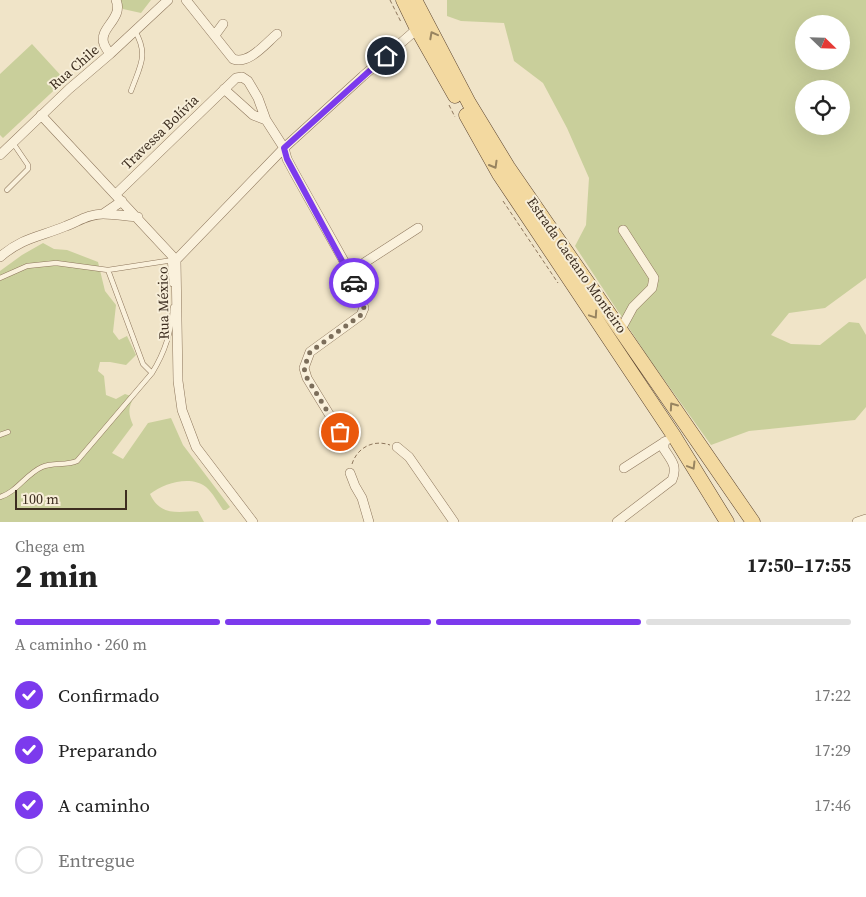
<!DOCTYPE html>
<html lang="pt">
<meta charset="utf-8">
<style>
body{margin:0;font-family:"Source Serif 4",serif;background:#f6f6f6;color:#222;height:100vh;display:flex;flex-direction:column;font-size:19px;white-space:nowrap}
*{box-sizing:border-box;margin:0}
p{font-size:16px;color:#767676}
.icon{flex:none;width:28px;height:28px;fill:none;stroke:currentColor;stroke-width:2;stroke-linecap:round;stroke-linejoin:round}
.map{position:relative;height:522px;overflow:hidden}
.drawer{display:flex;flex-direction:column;background:#fff;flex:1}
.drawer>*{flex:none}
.needle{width:32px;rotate:113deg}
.buttons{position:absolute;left:795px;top:15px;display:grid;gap:10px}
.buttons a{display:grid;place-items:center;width:55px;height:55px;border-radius:50%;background:#fff;box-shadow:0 5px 20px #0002;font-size:25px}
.scale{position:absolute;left:15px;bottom:12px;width:112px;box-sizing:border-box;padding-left:5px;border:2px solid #3d2e20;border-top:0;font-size:14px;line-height:18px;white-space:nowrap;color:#3d2e20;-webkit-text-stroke:4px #f7eed8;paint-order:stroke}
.pin{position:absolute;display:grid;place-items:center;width:42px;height:42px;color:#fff;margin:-21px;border:2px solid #fff;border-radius:50%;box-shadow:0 1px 5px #0007}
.courier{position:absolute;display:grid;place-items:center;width:50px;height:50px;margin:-25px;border:4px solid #7c3aed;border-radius:50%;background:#fff;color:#222;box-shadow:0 1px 6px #0007}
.head em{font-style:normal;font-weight:700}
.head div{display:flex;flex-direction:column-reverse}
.head{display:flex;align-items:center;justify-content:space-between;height:85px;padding:0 15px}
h1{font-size:32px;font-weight:700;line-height:38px}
.bar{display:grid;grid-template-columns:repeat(4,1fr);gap:8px 5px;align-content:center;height:60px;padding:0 15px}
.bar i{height:6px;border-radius:4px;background:#e0e0e0}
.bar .active{background:#7c3aed}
.bar p{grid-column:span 4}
ol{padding:0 15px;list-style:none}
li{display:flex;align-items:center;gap:15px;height:55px}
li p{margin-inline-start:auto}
li .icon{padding:5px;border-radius:50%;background:#7c3aed;color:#fff;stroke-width:4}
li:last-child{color:#767676}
li i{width:28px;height:28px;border:2px solid #e0e0e0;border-radius:50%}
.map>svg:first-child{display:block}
.green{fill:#c9cf9b;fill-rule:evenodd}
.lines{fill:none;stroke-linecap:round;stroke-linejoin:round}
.lane-casing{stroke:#8d765c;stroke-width:5.5}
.street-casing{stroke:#8d765c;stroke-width:10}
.primary-casing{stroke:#5b4430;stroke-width:15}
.path{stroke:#8d765c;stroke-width:1;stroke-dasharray:4 2.5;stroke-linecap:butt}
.lane{stroke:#faf1dc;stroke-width:4.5}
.street{stroke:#faf1dc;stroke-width:9}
.primary{stroke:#f3d9a0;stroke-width:14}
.oneway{stroke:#988460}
.done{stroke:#7c6e5b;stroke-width:5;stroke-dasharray:0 9}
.route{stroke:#7c3aed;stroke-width:6}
.labels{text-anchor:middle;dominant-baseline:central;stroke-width:4;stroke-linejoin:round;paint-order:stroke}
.street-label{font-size:14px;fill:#3d2e20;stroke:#f7eed8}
</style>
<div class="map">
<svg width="866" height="522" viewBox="0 0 866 522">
<rect width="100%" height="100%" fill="#f0e4c8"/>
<path class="green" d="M118,0h33l-10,13 -18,-4z
M447,0h419v278l-41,30 -36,5 -18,22 20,9 29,1 29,-23 10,1 7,12v72l-11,13 -106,11 -38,14 -61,-85 -75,-114 11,-21 3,-47 -22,-50 -24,-45 -29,-22 -10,-38 -43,-2 -14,-5zM804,24h37v37h-37zM804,89h37v37h-37z
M32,44l33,36 -62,58 -3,-3v-61z
M43,243l11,6 13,1 31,12 7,29 11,14 -3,27 6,8 8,-4 9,19 -10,10 -16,-3h-10l-2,9 6,5 2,19 10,4 9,-5 9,3c-6,11 -6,16 -1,28l-21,28 11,6 25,-36 23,-5 12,27 47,62 -4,3h-3c-5,-7 -10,-17 -17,-23 -15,-12 -42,-4 -56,7 10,22 27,18 48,17l6,11h-204v-251l22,-16z"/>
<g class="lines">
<defs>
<path id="lane" d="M131,91c9,-25 18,-36 4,-60
M7,190l21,-21v-4l-15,-22
M170,260l2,24
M108,270l65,-10
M0,278l27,-12 29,-3 52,7 35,94 9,9
M0,435l8,-3
M0,497c17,-5 26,-23 42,-30 11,-5 24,-1 35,-6l75,-88c13,-21 20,-42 21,-66"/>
<path id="street" d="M186,0l47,59c16,6 33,-16 44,-25
M215,35l8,-11
M110,54c-2,-3 -5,-7 -6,-10 -6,-16 20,-25 12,-44
M224,89l29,26 13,5
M41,115l135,145 2,121 4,29 14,37 57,75
M0,155l69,-66 41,-35 58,-54
M116,194l120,-116 6,-1 6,4 10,17 8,22 18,28 3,11 7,13 56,100 14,36 -3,7 -51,37 -6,16 3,10 33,54
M103,214l19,-13
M0,257c23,-20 40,-20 66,-31 13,-5 23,-12 37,-12 11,0 23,2 35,3
M176,260l108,-112 79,-72 54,-47
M350,272l68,-44
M621,329l12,-22 19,-19 2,-10 -31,-48
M397,447l12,10 45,65
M624,468l42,-27
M350,473l5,13 7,12 7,24
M617,522l55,-42c6,-14 -1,-20 -8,-31v-7
M857,522l9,-3"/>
<path id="primary" d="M403,0l14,29 38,67
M415,0l54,103 39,64 245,355
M466,115l33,59 175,262 53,86"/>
</defs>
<use href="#lane" class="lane-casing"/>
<use href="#street" class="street-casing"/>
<use href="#primary" class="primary-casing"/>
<path class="path" d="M390,0l11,22
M449,105l6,12
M503,201l55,82
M352,464c5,-16 21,-25 38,-19"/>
<use href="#lane" class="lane"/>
<use href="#street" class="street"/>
<use href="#primary" class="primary"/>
</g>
<defs><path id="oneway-chevron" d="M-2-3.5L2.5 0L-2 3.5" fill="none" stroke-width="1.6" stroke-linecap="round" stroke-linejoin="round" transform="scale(1.25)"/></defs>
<g class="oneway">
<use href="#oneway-chevron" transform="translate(433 35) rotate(-118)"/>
<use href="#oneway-chevron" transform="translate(494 165) rotate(60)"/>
<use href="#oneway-chevron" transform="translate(594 315) rotate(56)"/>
<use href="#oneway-chevron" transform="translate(673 406) rotate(-125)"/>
<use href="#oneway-chevron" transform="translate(692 466) rotate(59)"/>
</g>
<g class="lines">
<path class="done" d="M340,432l-33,-54 -3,-10 6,-16 51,-37 3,-7 -10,-25"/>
<path class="route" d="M354,283l-60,-111 -7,-13 -3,-11 102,-92"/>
</g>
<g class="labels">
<g class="street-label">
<text transform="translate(74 67) rotate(-41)">Rua Chile</text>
<text transform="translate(160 132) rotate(-44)">Travessa Bolívia</text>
<text transform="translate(577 265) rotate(55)">Estrada Caetano Monteiro</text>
<text transform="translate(163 303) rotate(-91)">Rua México</text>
</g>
</g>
</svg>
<div class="buttons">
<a><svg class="needle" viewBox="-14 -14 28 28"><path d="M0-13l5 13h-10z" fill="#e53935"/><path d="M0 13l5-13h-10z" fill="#767676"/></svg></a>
<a><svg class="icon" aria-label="locate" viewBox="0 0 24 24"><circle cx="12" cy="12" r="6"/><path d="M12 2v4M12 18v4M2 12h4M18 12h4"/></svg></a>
</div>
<div class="scale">100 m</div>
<div class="pin" style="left:340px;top:432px;background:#ea580c"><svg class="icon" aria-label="bag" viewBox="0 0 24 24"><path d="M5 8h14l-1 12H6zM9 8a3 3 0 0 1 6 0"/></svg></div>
<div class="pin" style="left:386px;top:56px;background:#1f2937"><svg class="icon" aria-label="home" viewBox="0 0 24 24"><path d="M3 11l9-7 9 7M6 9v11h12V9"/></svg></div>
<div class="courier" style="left:354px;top:283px"><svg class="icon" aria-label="car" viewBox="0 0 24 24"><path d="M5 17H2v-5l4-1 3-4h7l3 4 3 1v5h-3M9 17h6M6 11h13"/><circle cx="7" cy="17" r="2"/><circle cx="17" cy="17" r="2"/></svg></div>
</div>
<section class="drawer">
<div class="head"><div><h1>2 min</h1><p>Chega em</p></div><em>17:50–17:55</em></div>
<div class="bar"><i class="active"></i><i class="active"></i><i class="active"></i><i></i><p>A caminho · 260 m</p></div>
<ol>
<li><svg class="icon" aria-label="check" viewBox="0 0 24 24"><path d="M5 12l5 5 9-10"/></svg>Confirmado<p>17:22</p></li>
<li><svg class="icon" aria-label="check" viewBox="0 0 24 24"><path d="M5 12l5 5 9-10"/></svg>Preparando<p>17:29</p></li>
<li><svg class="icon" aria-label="check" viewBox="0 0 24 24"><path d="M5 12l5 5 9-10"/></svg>A caminho<p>17:46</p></li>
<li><i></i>Entregue</li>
</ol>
</section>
